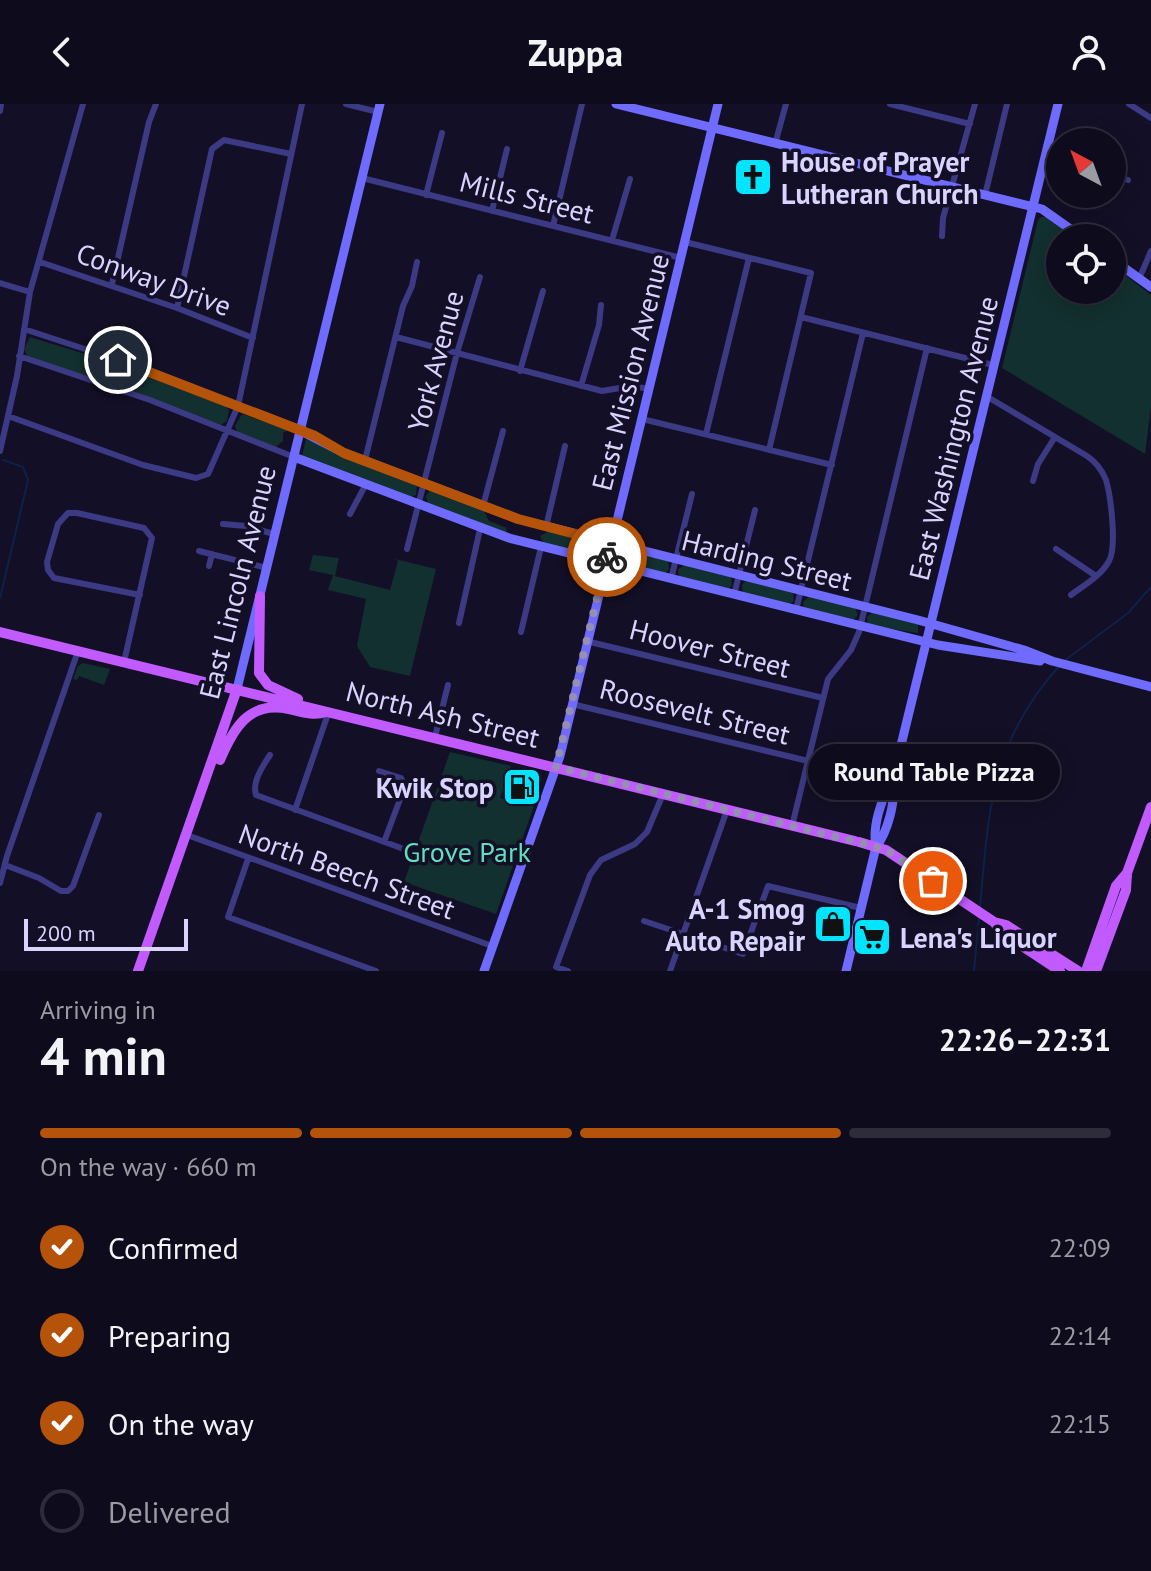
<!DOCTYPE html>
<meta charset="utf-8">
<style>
body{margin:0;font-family:"PT Sans",sans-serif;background:#1c1929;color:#f1f3f6;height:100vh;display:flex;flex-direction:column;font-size:30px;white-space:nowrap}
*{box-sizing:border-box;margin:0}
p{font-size:26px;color:#9b9ba3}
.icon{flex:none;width:44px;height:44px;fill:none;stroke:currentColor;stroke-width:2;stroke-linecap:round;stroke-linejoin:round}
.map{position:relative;height:867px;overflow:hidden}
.side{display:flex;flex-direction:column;background:#0e0b1c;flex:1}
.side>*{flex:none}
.needle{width:52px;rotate:319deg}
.fabs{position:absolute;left:1046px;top:24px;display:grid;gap:16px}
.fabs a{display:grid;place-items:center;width:80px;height:80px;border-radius:50%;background:#0e0b1c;box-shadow:0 4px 20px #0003,0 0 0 2px #2e2b3b;font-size:40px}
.scale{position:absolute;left:24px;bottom:20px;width:164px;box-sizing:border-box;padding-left:8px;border:4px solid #d9d4ff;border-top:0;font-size:22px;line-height:28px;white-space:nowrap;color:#d9d4ff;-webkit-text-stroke:6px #130f26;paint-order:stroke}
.pin{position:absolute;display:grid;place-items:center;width:68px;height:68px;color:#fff;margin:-34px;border:4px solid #fff;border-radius:50%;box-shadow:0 2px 8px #0007}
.courier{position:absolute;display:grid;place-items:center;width:80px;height:80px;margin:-40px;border:6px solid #b45309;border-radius:50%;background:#fff;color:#222;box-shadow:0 2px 10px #0007}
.bubble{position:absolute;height:56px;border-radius:28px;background:#0e0b1c;box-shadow:0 4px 20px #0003,0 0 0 2px #2e2b3b;font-size:26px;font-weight:600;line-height:56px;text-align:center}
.headline em{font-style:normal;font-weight:600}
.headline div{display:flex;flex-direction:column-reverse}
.headline{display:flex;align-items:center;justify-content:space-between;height:136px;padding:0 40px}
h1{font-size:52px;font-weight:600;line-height:60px}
.bar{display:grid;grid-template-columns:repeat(4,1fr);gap:12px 8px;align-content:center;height:96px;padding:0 40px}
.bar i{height:10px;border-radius:6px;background:#2e2b3b}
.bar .on{background:#b45309}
.bar p{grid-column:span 4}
ol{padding:0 40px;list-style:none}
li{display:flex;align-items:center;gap:24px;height:88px}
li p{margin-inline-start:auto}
li .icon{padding:8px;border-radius:50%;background:#b45309;color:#fff;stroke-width:4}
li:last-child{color:#9b9ba3}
li i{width:44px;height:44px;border:4px solid #2e2b3b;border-radius:50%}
header{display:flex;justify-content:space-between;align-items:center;height:104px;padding:0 40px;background:#0e0b1c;font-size:36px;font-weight:600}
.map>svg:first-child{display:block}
.green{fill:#12302f}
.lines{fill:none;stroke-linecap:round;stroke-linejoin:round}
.stream{stroke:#0c2248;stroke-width:2}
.street{stroke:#3d3a85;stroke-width:6}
.secondary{stroke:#6f6bff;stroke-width:9}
.primary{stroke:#c25bff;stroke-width:10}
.done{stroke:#948fb3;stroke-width:8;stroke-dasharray:0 14.4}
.route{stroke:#b45309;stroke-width:10}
.labels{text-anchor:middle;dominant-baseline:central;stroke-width:7;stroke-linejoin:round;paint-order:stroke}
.poi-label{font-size:28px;font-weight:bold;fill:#d9d4ff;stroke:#130f26;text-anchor:start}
.street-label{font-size:28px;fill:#d9d4ff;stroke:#130f26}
.park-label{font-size:28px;fill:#5fe0c0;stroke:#130f26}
</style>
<header><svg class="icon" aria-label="back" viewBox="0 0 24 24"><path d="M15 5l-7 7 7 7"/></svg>Zuppa<svg class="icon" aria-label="person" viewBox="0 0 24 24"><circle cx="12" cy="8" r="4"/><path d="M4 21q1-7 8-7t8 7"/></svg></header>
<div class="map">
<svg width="1151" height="867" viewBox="0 0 1151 867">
<rect width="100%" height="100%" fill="#130f26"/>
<path class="green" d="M1041,113h6l28,21h-15v52h52v-25l39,30v112l-6,47 -143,-86 36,-148z
M30,233l68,21 127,48 4,4 -2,11 -6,4 -194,-69 -3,-7z
M242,310l46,16 -5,3v8l-7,6 -39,-15 -2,-6z
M306,335l111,46 -1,10 -5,2 -109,-41z
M430,386l53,19 6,12 18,7 -1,3 3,5 -81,-31 -2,-9z
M549,427l48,12 3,7 -6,5 -50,-11 -4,-8z
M619,445l49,12 1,8 -3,4 -50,-13z
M313,451l26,3 -4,18 55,14 8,-29 -3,-2 41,10 -26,107 -40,-9 -13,-21 9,-47 -38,-9 5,-15 -24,-5z
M685,461l46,12 1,8 -3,4 -50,-12 -1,-8z
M746,477l47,12 1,8 -4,3 -47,-11 -1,-8z
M810,492l45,12 3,7 -6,6 -48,-14 -1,-5z
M873,508l45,12v9l-50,-8 -1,-8z
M83,559l27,6 -6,16 -25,-9 -2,4 -4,-1 5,-13z
M450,648l61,14 -11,32 34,8 -38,108 -92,-32z"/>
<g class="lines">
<path class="stream" d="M0,494l28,-118 -5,-13 -20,-7
M1064,557l64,-48 23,-26
M980,803c9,-98 10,-164 80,-242
M974,867l5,-53"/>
<path class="street" d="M346,0l32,8
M890,0l80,20
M1129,0l22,14
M0,7l1,-7
M775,40l11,-40
M1046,52l14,4
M1112,71l16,5
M362,74l319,80
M426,91l16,-62
M985,91l22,-91
M492,107l15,-62
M553,122l29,-122
M942,132l1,-18 32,-114
M612,136l18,-61
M685,138l126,31 -42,177
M40,158l137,46 76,30
M1139,175l12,-28
M0,179l30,9
M112,180l37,-162 7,-18
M177,204l35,-159 12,-9 67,14
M801,213l192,48
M24,225l94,31 183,71
M396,233l206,54 30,-5 17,3
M19,252l131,44 144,57
M520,267l23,-80
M581,282l18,-61 2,-20
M986,292l101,60c9,6 15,14 19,24 5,17 11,67 3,81 -8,15 -25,24 -38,34
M8,312l135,49 53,13 12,-4 30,-68 64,-302
M642,315l190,46
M706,330l43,-176
M0,347l17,-75 13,-84 53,-188
M365,356l38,-154 9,-20 5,-24
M1033,377l5,-17 17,-27
M483,402l20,-75
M350,410l16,-30
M223,420l23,2 28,8
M546,423l19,-81
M407,445l50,-196 23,-76
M1056,445l40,27
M199,447l68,17
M209,462l3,-12
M671,475l21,-85
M734,491l21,-85
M796,506l67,-277
M459,519l21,-94
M521,528l20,-85
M586,537l237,57
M124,558l28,-124 -8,-10 -67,-15h-9l-10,11 -11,38 1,8 6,8 86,17
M572,600l236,57
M435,633l13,-52
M270,651c-8,12 -18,27 -14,40l156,57
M379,667l22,7 4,8 -21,56
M295,706l34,-99
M792,722l36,-147 23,-29 8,-18 68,-284
M187,731l305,111
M248,755l-20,58 148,54
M5,761l34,13 22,13h7l5,-5 26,-71
M0,779l7,-27 71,-205
M644,817l99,33 25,-68 93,22
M568,867l-12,-4 34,-92 11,-15 34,-16 12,-12 16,-38
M670,867l57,-161"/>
<path class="secondary" d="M616,0l426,105 41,29
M1112,155l39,28
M301,327l43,22 174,66 400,101 106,30 28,11 99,26
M294,353l215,81 429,107 102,16
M237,585l143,-585
M876,743c11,-14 21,-47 16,-65
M484,867l76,-215 158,-652
M846,867l30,-124c-4,-20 5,-48 16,-65l166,-678"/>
<path class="primary" d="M260,492l-1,77 9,12 30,14
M0,528l855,209
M220,656c13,-31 29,-60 69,-51 13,3 24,7 37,3
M859,738l27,8 108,72 12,3 72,46
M994,818l7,10 59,39
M138,867l99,-282
M1086,867l30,-85 11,-13
M1096,867l30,-81 1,-17 24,-66"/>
</g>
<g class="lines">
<path class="done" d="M607,453l-51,210 309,77 21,6 47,31"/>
<path class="route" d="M118,256l197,76 29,17 174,66 92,24 -3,14"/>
</g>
<defs>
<symbol id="church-square" viewBox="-11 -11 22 22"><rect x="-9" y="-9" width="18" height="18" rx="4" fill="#00e5ff" stroke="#130f26"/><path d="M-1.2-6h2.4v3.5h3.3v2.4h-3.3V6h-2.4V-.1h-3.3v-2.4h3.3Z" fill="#111"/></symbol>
<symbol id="fuel-square" viewBox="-11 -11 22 22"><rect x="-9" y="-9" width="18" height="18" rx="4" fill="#00e5ff" stroke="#130f26"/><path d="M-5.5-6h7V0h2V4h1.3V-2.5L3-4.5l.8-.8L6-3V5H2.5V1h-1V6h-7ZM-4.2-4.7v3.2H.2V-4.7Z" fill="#111"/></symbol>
<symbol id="shop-square" viewBox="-11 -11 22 22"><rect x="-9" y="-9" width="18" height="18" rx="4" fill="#00e5ff" stroke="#130f26"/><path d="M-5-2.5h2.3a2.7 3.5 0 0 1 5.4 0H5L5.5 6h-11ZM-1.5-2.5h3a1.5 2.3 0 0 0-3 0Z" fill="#111"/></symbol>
<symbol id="supermarket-square" viewBox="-11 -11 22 22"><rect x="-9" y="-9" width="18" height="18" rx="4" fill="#00e5ff" stroke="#130f26"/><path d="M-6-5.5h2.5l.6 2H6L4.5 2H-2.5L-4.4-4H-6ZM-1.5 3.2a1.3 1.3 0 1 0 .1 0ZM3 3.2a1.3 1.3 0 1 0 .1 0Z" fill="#111"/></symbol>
</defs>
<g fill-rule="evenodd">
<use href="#church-square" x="731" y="51" width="44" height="44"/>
<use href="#fuel-square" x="500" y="661" width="44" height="44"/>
<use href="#shop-square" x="811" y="798" width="44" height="44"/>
<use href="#supermarket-square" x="850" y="811" width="44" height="44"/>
</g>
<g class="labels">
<g class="poi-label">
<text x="781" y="57">House of Prayer<tspan x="781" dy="32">Lutheran Church</tspan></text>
<text x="494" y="683" text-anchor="end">Kwik Stop</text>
<text x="805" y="804" text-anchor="end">A-1 Smog<tspan x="805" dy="32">Auto Repair</tspan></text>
<text x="900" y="833">Lena's Liquor</text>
</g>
<g class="street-label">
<text transform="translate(527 93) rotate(14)">Mills Street</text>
<text transform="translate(154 175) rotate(20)">Conway Drive</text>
<text transform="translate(435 257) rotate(-75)">York Avenue</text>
<text transform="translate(630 268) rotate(-76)">East Mission Avenue</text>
<text transform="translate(953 334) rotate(-76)">East Washington Avenue</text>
<text transform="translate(767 456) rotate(14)">Harding Street</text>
<text transform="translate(237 478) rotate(-76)">East Lincoln Avenue</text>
<text transform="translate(710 544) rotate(14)">Hoover Street</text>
<text transform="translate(695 607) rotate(14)">Roosevelt Street</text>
<text transform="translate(443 610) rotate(14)">North Ash Street</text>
<text transform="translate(347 767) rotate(20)">North Beech Street</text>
</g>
<g class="park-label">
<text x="467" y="747">Grove Park</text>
</g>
</g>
</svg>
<div class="fabs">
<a><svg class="needle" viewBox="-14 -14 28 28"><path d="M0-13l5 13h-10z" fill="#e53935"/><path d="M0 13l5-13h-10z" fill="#9b9ba3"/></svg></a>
<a><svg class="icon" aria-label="locate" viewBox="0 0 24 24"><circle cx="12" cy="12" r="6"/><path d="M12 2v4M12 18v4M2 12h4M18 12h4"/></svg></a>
</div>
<div class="scale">200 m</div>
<div class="pin" style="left:933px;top:777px;background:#ea580c"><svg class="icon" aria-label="bag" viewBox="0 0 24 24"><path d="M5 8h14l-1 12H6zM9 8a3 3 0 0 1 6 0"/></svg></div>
<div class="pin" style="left:118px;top:256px;background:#1f2937"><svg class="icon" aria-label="home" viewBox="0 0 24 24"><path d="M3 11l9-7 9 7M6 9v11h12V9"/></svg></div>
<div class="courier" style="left:607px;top:453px"><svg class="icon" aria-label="bike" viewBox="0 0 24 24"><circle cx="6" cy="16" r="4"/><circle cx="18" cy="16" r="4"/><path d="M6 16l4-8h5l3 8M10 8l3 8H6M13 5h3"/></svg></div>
<div class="bubble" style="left:808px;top:640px;width:252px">Round Table Pizza</div>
</div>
<section class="side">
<div class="headline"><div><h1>4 min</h1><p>Arriving in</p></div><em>22:26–22:31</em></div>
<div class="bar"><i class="on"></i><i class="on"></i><i class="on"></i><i></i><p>On the way · 660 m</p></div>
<ol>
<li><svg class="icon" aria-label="check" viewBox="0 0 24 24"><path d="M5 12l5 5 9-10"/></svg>Confirmed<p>22:09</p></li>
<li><svg class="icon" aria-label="check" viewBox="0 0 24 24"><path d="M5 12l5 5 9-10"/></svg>Preparing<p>22:14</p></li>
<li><svg class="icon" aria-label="check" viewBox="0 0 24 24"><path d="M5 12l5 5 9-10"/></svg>On the way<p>22:15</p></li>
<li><i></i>Delivered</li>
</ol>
</section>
